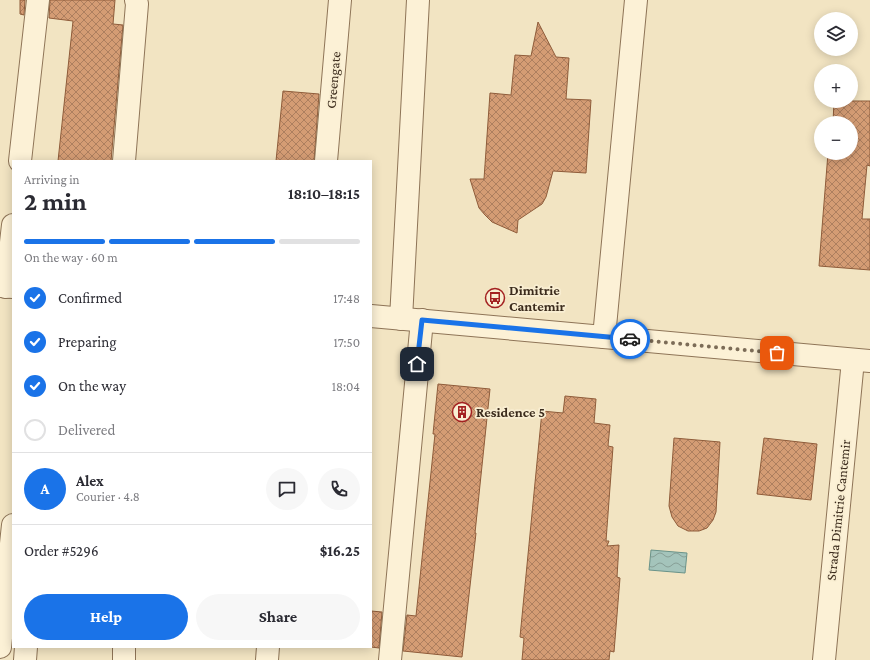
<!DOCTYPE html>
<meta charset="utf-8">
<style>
body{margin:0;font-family:"Crimson Pro",serif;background:#f7f7f7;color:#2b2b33;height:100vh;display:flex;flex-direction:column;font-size:15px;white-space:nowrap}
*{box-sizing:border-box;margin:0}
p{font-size:13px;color:#7c7c81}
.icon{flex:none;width:22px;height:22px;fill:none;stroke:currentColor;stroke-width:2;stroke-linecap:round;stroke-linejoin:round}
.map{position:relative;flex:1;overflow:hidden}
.panel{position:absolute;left:12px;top:160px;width:360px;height:488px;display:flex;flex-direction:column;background:#fff;border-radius:0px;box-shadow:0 2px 10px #0003}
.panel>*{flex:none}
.buttons{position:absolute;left:814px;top:12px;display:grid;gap:8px}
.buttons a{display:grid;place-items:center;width:44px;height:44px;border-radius:50%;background:#fff;box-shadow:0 2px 10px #0003;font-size:20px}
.pin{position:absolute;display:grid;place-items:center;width:34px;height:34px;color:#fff;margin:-17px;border-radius:8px;box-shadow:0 2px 6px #0006}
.courier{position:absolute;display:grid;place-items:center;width:40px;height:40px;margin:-20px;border:3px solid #1a73e8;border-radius:50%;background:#fff;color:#222;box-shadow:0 1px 5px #0007}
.summary em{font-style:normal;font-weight:700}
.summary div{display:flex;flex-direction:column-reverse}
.summary{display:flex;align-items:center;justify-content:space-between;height:68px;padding:0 12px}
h1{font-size:26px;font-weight:700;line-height:30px}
.bar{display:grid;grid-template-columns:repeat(4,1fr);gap:6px 4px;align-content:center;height:48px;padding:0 12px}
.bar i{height:5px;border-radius:3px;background:#e1e1e2}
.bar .on{background:#1a73e8}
.bar p{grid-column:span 4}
.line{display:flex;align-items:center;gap:10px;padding:0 12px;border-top:1px solid #e1e1e2}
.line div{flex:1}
.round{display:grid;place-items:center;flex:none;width:42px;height:42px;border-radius:21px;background:#f7f7f7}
ol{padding:0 12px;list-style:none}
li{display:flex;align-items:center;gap:12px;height:44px}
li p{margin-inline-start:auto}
li .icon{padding:4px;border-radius:50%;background:#1a73e8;color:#fff;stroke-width:4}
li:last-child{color:#7c7c81}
li i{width:22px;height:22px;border:2px solid #e1e1e2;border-radius:50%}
.primary-button{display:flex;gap:8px;margin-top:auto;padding:8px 12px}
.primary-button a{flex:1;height:46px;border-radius:24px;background:#1a73e8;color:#fff;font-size:16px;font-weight:700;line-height:46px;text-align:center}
.primary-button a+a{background:#f7f7f7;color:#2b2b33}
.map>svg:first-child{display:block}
.water{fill:url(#water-waves);stroke:#6a9389}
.building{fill:url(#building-cross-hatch);stroke:#8f5c3a}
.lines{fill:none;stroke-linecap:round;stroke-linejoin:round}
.minor-casing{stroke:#8e7457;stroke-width:24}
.tertiary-casing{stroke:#8e7457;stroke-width:24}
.minor{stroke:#fcf1d6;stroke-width:22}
.tertiary{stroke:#fcf1d6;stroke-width:22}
.done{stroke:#7c6c57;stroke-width:4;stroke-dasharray:0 7.2}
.route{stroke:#1a73e8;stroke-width:5}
.labels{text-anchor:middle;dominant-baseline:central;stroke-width:3.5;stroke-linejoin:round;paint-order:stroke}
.street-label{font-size:14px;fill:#3c2c1d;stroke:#f9eed2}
.poi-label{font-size:14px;font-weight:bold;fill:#3c2c1d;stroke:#f9eed2;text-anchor:start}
</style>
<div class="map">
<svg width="870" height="660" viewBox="0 0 870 660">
<defs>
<pattern id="water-waves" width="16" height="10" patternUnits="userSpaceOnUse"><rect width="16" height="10" fill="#a4c4bb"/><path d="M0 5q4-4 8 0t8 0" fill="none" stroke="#879f97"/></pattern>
<pattern id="building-cross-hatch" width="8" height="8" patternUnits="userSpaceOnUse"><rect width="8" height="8" fill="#d49c74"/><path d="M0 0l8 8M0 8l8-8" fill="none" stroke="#ad7f5f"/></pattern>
</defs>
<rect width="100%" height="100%" fill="#f2e4c2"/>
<path class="water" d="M651,550l36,3 -2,20 -36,-3z"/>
<path class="building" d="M20,0h5l-1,15 -4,-1z
M50,0h65l-2,24 10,1 -12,136h-53l15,-140 -24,-3z
M538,22l18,35 13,1 -3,41 25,1 -5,73 -33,-2 -7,26 -4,7 -24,16 -1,13 -25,-11 -7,-7 -6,-7 -9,-29h14l6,-86 21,2 4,-40 16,1z
M283,91l36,3 -5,67h-38z
M834,101h36v65l-3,-1 -5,54h8v51l-51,-4 9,-113h23v-30h-18z
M438,384l52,5 -15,144h1l-14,124 -59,-6 4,-36 9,1 19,-182h-2z
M565,396l31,3 -2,24 16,2 -2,21 5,1 -7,94h3l-2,5 12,-1 -2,32 3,1 -6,74 -4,-1 -1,9h-87l2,-22 -4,-1 22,-226 21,2z
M674,438l46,4 -4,70 -3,8 -6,8 -8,3h-11l-10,-5 -6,-9 -3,-11z
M764,438l53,6 -6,56 -54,-6z
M371,611l11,1 -3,36 -8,-1z"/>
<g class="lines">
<defs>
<path id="minor" d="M20,161l18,-161
M124,161l13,-157 -1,-4
M326,161l14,-161
M6,287l7,-62
M401,319l17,-319
M604,337l32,-337
M0,647l13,-122
M25,660l1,-13
M124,660v-13
M267,660l1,-13
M390,660l32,-340
M824,660l29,-300"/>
<path id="tertiary" d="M0,286l13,1
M371,316l499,45"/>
</defs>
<use href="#minor" class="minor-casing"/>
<use href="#tertiary" class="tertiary-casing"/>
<use href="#minor" class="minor"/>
<use href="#tertiary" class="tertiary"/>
</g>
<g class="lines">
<path class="done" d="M630,339l147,14"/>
<path class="route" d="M417,364l5,-44 208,19"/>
</g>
<defs>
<symbol id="bus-ring" viewBox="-11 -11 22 22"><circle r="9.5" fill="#f9eed2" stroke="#a32121" stroke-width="1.5"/><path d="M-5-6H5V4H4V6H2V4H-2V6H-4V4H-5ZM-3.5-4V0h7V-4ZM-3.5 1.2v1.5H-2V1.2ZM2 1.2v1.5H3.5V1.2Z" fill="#a32121"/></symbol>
<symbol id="building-ring" viewBox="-11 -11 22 22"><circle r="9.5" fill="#f9eed2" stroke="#a32121" stroke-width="1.5"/><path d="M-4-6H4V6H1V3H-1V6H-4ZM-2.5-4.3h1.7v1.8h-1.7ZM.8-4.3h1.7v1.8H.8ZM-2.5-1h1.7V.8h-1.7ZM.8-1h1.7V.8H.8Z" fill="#a32121"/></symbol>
</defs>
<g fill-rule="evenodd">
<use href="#bus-ring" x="484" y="287" width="22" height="22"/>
<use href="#building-ring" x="451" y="401" width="22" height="22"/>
</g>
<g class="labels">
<g class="street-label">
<text transform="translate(333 80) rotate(-85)">Greengate</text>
<text transform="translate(838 510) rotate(-84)">Strada Dimitrie Cantemir</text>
</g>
<g class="poi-label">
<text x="509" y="290">Dimitrie<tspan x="509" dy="16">Cantemir</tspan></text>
<text x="476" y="412">Residence 5</text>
</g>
</g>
</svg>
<div class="buttons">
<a><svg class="icon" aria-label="layers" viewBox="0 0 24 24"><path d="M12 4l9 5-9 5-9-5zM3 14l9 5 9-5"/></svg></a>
<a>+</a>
<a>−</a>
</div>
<div class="pin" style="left:777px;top:353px;background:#ea580c"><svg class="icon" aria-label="bag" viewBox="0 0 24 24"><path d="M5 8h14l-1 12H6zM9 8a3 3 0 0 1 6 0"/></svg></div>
<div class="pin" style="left:417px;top:364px;background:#1f2937"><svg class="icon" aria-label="home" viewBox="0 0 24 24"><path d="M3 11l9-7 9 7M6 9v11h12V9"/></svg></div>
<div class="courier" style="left:630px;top:339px"><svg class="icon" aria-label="car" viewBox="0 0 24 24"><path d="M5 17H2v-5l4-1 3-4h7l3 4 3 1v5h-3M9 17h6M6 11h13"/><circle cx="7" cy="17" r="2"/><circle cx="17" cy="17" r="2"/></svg></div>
<section class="panel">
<div class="summary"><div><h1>2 min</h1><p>Arriving in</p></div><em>18:10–18:15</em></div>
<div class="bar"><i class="on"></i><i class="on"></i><i class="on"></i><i></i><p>On the way · 60 m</p></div>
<ol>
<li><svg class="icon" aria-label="check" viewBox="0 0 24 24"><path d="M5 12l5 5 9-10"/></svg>Confirmed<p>17:48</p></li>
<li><svg class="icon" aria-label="check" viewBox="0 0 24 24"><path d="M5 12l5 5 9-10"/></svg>Preparing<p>17:50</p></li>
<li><svg class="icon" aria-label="check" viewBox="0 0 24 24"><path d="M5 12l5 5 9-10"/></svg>On the way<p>18:04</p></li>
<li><i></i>Delivered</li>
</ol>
<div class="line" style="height:72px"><b class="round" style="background:#1a73e8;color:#fff">A</b><div><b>Alex</b><p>Courier · 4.8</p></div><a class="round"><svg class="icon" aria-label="chat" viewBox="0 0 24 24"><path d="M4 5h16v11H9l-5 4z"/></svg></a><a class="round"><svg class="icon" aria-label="phone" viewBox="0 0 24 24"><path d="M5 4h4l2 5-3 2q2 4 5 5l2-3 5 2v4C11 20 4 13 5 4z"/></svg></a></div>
<div class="line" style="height:52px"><div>Order #5296</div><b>$16.25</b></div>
<div class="primary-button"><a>Help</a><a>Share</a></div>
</section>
</div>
